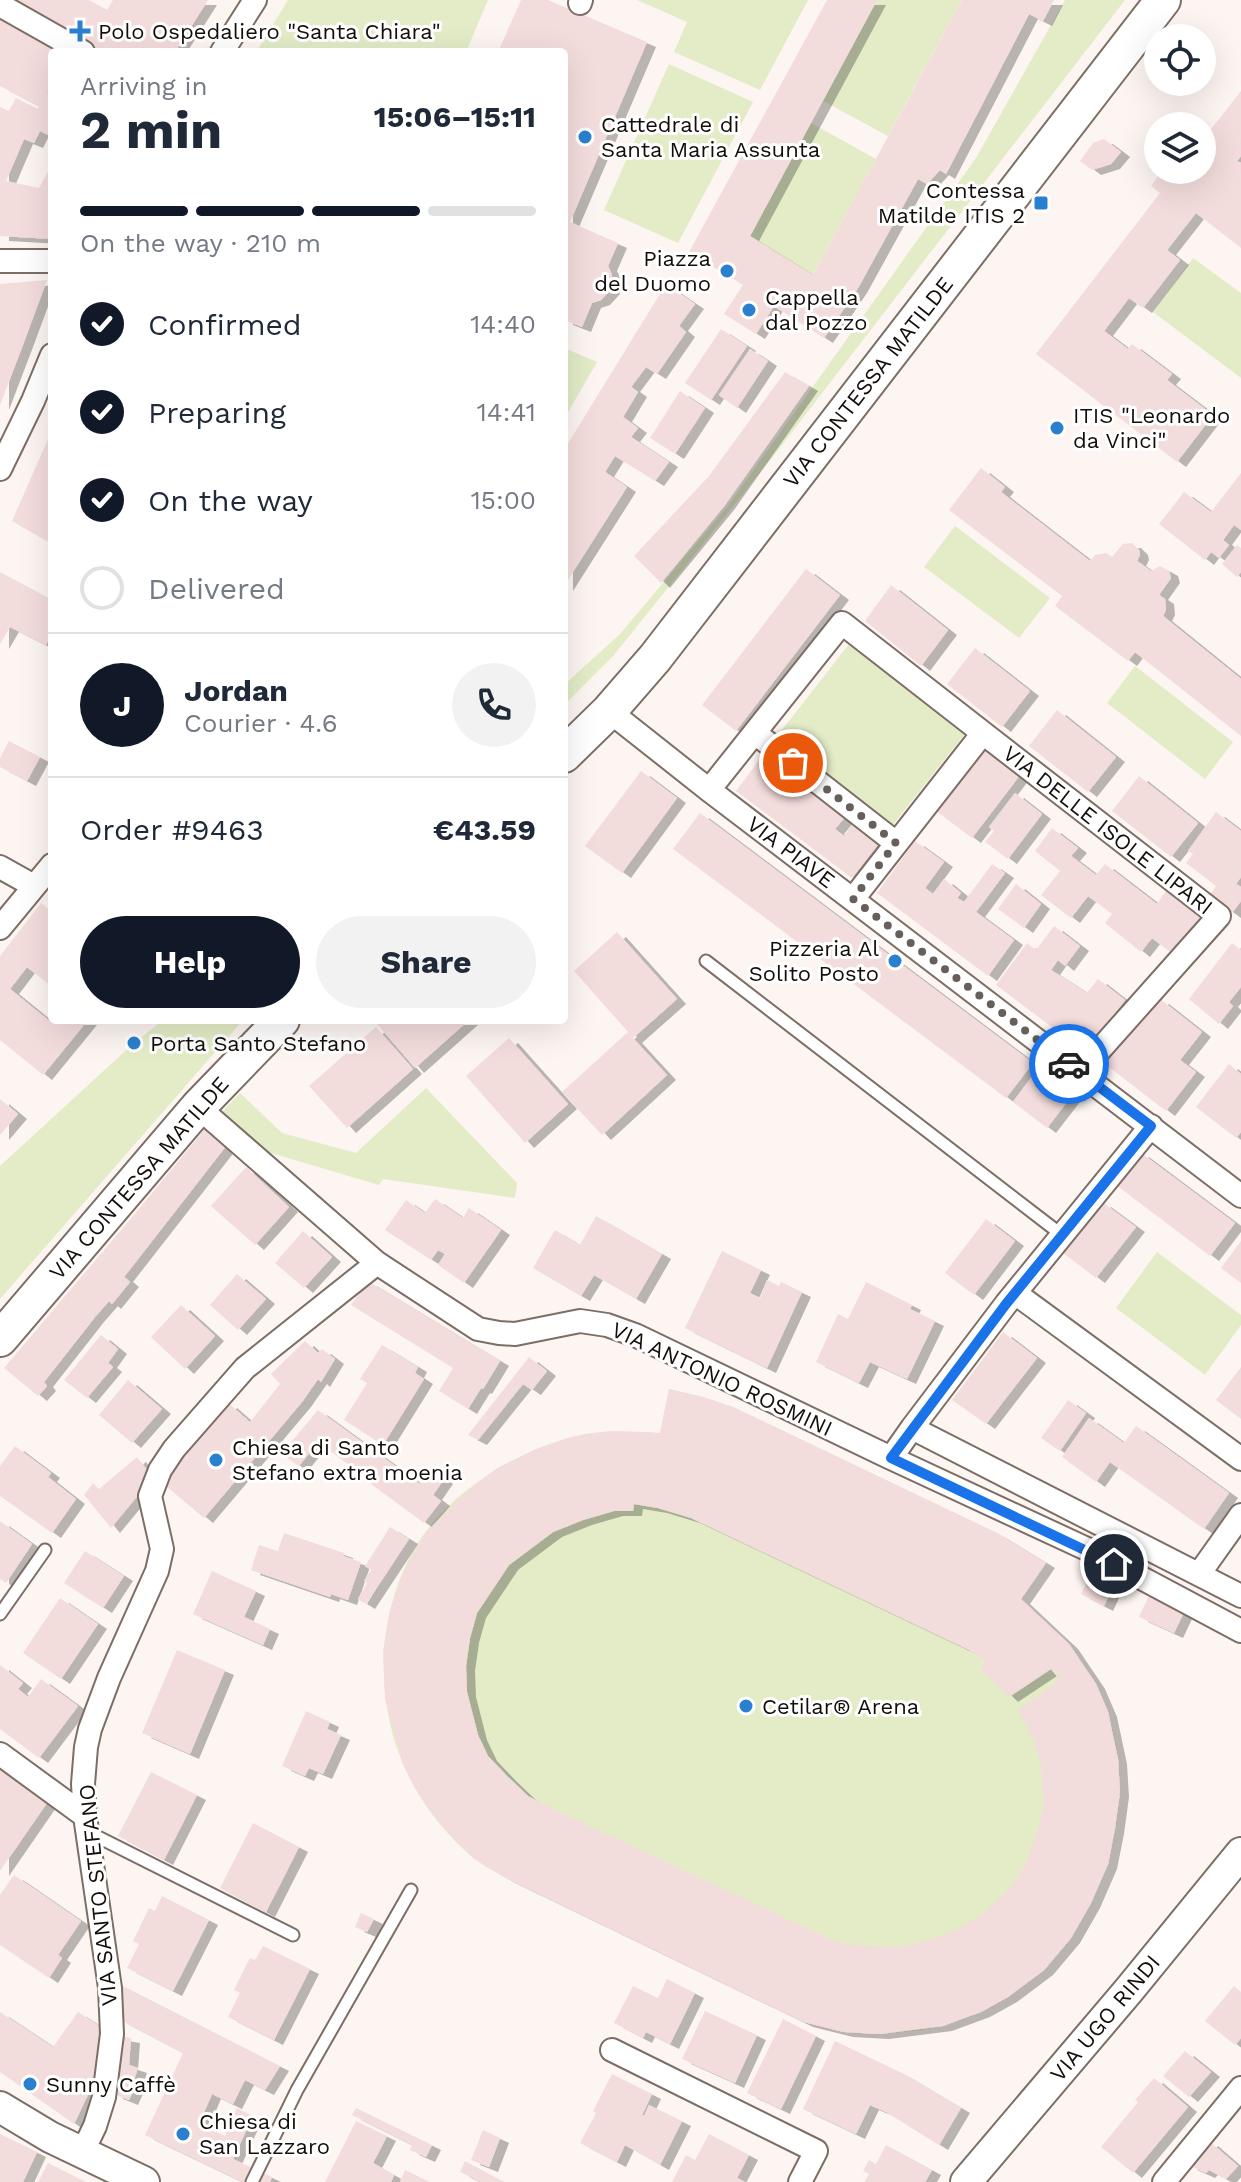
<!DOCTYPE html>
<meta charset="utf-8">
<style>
body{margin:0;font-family:"Work Sans",sans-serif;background:#f2f2f3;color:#1f2937;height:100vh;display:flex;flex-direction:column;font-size:30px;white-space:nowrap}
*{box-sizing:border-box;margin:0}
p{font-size:26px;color:#747a83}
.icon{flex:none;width:44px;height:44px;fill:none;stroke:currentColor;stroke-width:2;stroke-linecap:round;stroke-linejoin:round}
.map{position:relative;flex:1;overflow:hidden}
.sheet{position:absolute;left:48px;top:48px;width:520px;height:976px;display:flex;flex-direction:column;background:#fff;border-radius:8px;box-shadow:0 8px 32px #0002}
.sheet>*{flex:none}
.fabs{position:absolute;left:1144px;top:24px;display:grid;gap:16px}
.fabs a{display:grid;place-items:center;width:72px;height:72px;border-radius:50%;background:#fff;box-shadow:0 8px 32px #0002;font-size:40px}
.pin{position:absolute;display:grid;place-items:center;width:68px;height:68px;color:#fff;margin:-34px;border:4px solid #fff;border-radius:50%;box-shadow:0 2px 8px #0007}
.courier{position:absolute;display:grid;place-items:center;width:80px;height:80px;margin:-40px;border:6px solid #1a73e8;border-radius:50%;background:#fff;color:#222;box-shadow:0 2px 10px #0007}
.headline em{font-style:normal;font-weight:700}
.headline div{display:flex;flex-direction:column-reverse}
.headline{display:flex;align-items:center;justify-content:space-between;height:136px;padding:0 32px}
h1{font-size:52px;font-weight:700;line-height:60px}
.bar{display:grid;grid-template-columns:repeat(4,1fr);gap:12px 8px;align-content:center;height:96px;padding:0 32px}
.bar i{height:10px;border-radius:6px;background:#e0e1e3}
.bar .selected{background:#111827}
.bar p{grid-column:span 4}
.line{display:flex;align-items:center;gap:20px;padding:0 32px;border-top:2px solid #e0e1e3}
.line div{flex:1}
.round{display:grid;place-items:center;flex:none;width:84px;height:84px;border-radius:42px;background:#f2f2f3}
ol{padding:0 32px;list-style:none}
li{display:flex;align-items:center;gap:24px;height:88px}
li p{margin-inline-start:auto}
li .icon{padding:8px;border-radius:50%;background:#111827;color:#fff;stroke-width:4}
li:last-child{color:#747a83}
li i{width:44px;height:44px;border:4px solid #e0e1e3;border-radius:50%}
.action{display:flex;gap:16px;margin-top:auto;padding:16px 32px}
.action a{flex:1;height:92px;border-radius:48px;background:#111827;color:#fff;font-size:32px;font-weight:700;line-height:92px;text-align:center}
.action a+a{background:#f2f2f3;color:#1f2937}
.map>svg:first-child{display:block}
.green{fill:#e3ecc7}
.building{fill:#f3dddc;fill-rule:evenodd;filter:url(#shadow)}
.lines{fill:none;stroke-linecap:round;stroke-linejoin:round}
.lane-casing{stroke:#7d6e65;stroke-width:15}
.street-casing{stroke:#7d6e65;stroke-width:26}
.secondary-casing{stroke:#7d6e65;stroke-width:34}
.primary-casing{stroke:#7d6e65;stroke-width:38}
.lane{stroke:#fff;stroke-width:11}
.street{stroke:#fff;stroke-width:22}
.secondary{stroke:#fff;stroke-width:30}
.primary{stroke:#fff;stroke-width:34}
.done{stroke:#665f5c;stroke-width:8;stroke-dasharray:0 14.4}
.route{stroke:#1a73e8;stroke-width:10}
.poi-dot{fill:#2a80ce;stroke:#fff;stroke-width:3}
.labels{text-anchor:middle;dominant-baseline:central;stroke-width:6;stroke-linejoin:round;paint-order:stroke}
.poi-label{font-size:22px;fill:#140e0b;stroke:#fff;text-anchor:start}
.street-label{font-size:22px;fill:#140e0b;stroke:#fff}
</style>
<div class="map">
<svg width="1241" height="2182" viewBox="0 0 1241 2182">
<defs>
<filter id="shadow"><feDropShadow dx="9" dy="5" stdDeviation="0" flood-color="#0004"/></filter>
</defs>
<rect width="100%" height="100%" fill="#fdf5f1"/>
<path class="green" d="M288,0h200l-22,52h-210z
M637,0h171l-48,90 -86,-38 13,-30z
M877,0h85l-74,136 -65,-35z
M1065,0h60l-346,449 -165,206 -50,50v-20l56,-51 107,-127 249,-349z
M669,64l84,38 -75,141 -74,-33z
M811,123l65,36 -63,116 -63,-38z
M1193,258l48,35v85l-88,-66z
M564,348l33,14 -33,57z
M955,526l95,72 -31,40 -95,-71z
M849,644l115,91 -72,91 -114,-91z
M1135,666l98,76 -28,37 -98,-76z
M163,1020h80l-243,279v-133l134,-123z
M426,1088l91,95 -2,15 -132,-19 -4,6 -118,-35 -41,-36 20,-21 42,40 74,20z
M1157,1252l84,63v10l-36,50 -89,-67z
M669,1389l34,8 30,10 264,126 49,30 -25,36c29,26 57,51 75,87 59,115 1,272 -115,326 -44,21 -90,23 -137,20l-340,-155c-10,-6 -22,-12 -31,-19 -22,-19 -44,-44 -58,-70 -44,-76 -42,-182 9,-254 33,-46 92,-81 145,-96 30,-9 60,-7 91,-5z"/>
<path class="building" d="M15,0h74l18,10 6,-10h95l-33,52h-73z
M521,0h27l99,42 -77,180 48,21 -10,23 4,9 -1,14 -10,11 -9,3 -10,24 -18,-7v-268h-66z
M827,0h50l-127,236 63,39 149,-275h92l-11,21 -14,-7 -83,160 -6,-4 -13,14 -9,-5 -60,109 -34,50 -50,-32 -18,28 -32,-20 19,-29 -54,-33z
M0,18l57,34h-5v30l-5,10 5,3v31l-4,9 -8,-4 -6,12 -10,-4 -18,42 33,7 13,-24v75l-52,-3v-129l9,4 7,-13 22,11 1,-3 -39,-20z
M1241,91v65l-4,5 4,2v85l-45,-35 -29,37 13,10 -37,48 -14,-10 -25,33 24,18 4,-5 40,30 -5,6 46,35 -36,47 -141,-108 124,-161 -9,-7 12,-16h39v-41l6,4z
M1104,139l17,13 -10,12 -19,6 -12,-9 13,-18z
M47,280l-23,62 -24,63v-121z
M666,284l29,20 -16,22 7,6 -29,42 -11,-7 -15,20 7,5 -15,25 15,11 -7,9 38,25 -14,19 -40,-25 -10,16 22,15 -63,99v-136z
M721,329l26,17 -36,54 -26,-17z
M750,349l18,12 -31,47 -18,-13z
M785,372l24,14 -84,119 -64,78 -27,-27 75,-80z
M680,391l25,17 -30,46 -25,-16z
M52,430v114l-40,-23z
M981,468l24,19 -4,5 89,69 5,-6 11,-2 6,4 11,-13 9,-1 7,7 1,5 -3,6 14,10 9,-5 9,5 2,7 -12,17 6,4 1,11 -3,6 78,63v57l-106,-84 -7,9 -73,-55 7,-10 -113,-86z
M1241,473v57l-7,-5 -11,15 6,5 -10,13 -8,-6 -6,8 -46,-36 25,-32 27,20z
M1237,545l4,3v24l-4,5 -15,-13z
M806,569l34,26 -104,136 -34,-26z
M0,572l52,28v32l-6,13 -36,-18 -10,17z
M891,585l57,45 -27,36 -56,-45z
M975,648l55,43 -28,36 -55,-43z
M1057,710l59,47 -28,35 -59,-46z
M9,741l31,16 -13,24 -27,-14v-9z
M984,748l36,27 -48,63 -36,-27z
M763,755l26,20 -10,12 9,7 11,-14 47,36 -11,13 9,7 9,-13 26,20 -27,35 -116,-87z
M641,771l36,27 -55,75 -37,-27z
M1139,776l59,47 -27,34 -59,-46z
M1015,793l27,21 -34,45 -23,-17 9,-11 -5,-4z
M1216,812l25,19v46l-5,7 5,3v14l-9,12 -23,-17 7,-10 -30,-23 7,-9 -5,-3z
M700,813l333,250 -27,35 -333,-249z
M1052,828l26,20 -7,8 25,19 9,-11 52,40 9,-13 35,27 -28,36 -21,-16 -11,14 -36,-29 7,-9 -24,-18 -17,22 -30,-23 19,-24 -25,-20z
M915,841l29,21 -19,26 8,6 11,-15 17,14 -4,5 7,4 28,-38 13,9 -29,39 38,28 -26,36 -111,-83z
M1016,884l25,20 -17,24 -26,-19z
M41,903l11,9v75l-25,-20 -17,22 42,34 2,-3h34l-45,55 -43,-35v-84z
M1054,926l26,20 -15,20 -7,-6 -7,10 36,23 11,-14 27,21 -40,52 -89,-67 31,-42 9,7z
M617,932l60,67 -44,39 34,37 -65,60 -40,-43 66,-60 -54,-61z
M1232,943l9,7v37l-12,15 4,4 -14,18 -30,-25z
M1160,999l42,33 -22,28 16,12 -30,39 -61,-47 31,-42 4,3z
M381,1020h88l-54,48 -38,-44z
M376,1027l37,42 -66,59 -38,-42z
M509,1038l59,66 -43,39 -59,-67z
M1229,1064l12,10v58l-5,6 -40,-31z
M1039,1067l35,26 -27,35 -34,-26z
M0,1099l18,15 -18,21z
M209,1124l21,17 -106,136 6,5 -18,22 -3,-3 -14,16 -51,65 3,4 -9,10 -34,-28 129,-152z
M1140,1152l95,71 -25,33 -94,-71z
M246,1167l43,40 -34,38 -44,-39z
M435,1199l28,19 6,-10 32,22 -37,53 -26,-18 7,-11 -7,-4 -7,10 -46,-30 21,-30 19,13z
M1102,1202l34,25 -40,51 -33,-25z
M596,1216l66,38 -26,45 -42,-24 -13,21 -48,-28 22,-38 25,15z
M986,1219l29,22 -41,54 -29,-22z
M303,1231l29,26 -28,31 -29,-25z
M1241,1241v42l-20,-15z
M722,1251l39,19 -11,23 10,5 7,-18 12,6 2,-4 21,10 -35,76 -82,-40z
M237,1274l29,25 -28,31 -28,-25z
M368,1281l132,80 -17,28 -2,-1 -13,21 -29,-18 14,-23 -102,-63z
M866,1282l46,23 -2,4 25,12 -28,58 -37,-17 -11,21 -43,-21 22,-48 10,5z
M181,1305l34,31 -30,33 -34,-32z
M1003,1332l34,26 -51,66 -34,-24z
M101,1335l17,14 -10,14 5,4 -26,31 -23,-18z
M305,1341l13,12 4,-4 13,10 -14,23 -3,-3 -16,23 -98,116 -43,-36 67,-79 22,19 30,-38 -9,-10z
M382,1345l36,22 -3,6 9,6 -41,66 -39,-25 23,-37 -7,-4z
M529,1357l18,14 -15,19 -9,-6 -45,56 -10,-5z
M1241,1367v52l-25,-19z
M128,1380l34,29 -30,34 -33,-28z
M669,1389l34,8 30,10 264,126 49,30 -25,36 48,45 27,40 12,28 10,47 2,33 -5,37 -7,35 -17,39 -20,35 -27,32 -36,27 -27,15 -38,14 -63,8 -36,-2 -40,-10 -300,-145 -29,-18 -22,-21 -20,-24 -18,-26 -12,-24 -18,-65 -2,-48 7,-41 14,-39 21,-37 27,-29 25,-22 22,-16 37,-18 35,-12 40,-6 49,2zM634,1504l24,4 33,10 278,132 16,11 -4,8 28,28 42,-28 9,11 -42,30 17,32 6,28 3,30 -6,29 -12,34 -17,27 -25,23 -26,16 -29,11 -29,7 -48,-2 -22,-6 -281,-132 -21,-11 -21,-20 -19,-20 -10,-21 -11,-43 -1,-26 4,-28 7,-25 32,-48 44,-33 30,-12 31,-9h19z
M1068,1400l18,13 -26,38 -19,-13z
M318,1410l102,74 11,-15 13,10 -11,16 8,6 -17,22 -53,-39 1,-2 -54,-40 -19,24 -18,-12z
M1089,1418l35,25 12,-17 93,67 -25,36 -94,-67 -14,20 -34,-25z
M15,1446l36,27 -3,4 28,22 -24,34 -52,-37v-30z
M137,1457l14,18 -2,7 -38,46 -27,-33 9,-12 6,6z
M0,1521l32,23 -26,39 -6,-4z
M390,1527l19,12 -43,65 -8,-5 9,-16 -3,-2 7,-11 -6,-4z
M284,1533l60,20 -1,3 18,6 -13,38 -17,-6 -1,3 -79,-27 8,-25 19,6z
M85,1551l39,25 -21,32 -39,-25z
M1095,1567l22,11 -13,28 -23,-12z
M212,1571l44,20 -12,26 26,12 -7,16 -70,-31z
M1150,1593l35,17 -11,23 -35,-16z
M60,1598l38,26 -37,55 -38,-26z
M177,1650l48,20 -35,84 -48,-21z
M0,1665l23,18 -5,6 10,8 13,-18 37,27 -39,52 -39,-29z
M306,1711l24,11 -3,7 14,6 -18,39 -14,-6 -4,8 -23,-10z
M0,1763l49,37 -49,71z
M151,1772l46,23 -33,65 -46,-24z
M253,1823l46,24 -33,65 -46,-24z
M14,1875l67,46 -23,34 4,3 -13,20 -49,-33v-50z
M162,1896l47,24 -36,71 -46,-23 12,-24 -6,-3 16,-33 6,3z
M361,1913l13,6 -7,13 -12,-5z
M263,1946l47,23 -36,71 -46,-23 12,-24 -6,-3 16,-32 5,2z
M667,1979l28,14 -25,51 -24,-12 -3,6 -29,-15 19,-37 25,12z
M121,1985l159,81 -15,24 -20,-10 -12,24 -21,-10 -13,30 26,12 12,-28 16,8 -20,43 39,18 -2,5h-27l-98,-47 38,-82 -63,-33z
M1234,1986l7,6v46l-6,7 -30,-24z
M705,2011l52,24 -22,48 -53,-24z
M0,2012l53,35 25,-35 26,17 -8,49 -22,46 -74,-52z
M783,2019l33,17 -35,73 -34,-16z
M119,2036l12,2 -2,27 9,3 -4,12 3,2 -8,18 -15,-6z
M835,2041l69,33 57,34 -22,37 -53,-33 -16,-7 -14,29 -53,-25z
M1185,2051l26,21 -22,25 -26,-21z
M612,2074l40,20 -10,21 2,1 5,-11 33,16 -22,44 -35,-20 -8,17 -37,-19 16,-30 -3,-2z
M1154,2078l34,29 -55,66 -32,-26 37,-45 -3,-2z
M356,2108l76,37 -6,12 -16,-7 2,-5 -60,-30z
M356,2121l31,15 -14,27 21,12 -3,7h-66z
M483,2130l17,8 -11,29 -18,-7z
M0,2134l37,18 -14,30h-23z
M709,2134l40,21 -12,23 8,4h-73l14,-27 9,5z
M1209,2141l29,25 -12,13 -17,-9 -3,3 -18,-8z
M886,2145l46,25 -7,12h-61l5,-8 -6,-3 6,-11 7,4z
M465,2161l22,12 18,9h-24l-21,-10z
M48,2163l38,19h-48z
M405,2170l25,12h-30z"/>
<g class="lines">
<defs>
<path id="lane" d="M706,961l356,274
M0,1614l45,-64
M88,1832l205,103
M252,2182l45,-92 114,-200"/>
<path id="street" d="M580,3l1,-3
M0,5l83,47
M222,52l33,-52
M0,261h52
M0,469l33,-68 19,-46
M609,711l100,79 532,406
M755,733l141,110
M983,733l236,183 -139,156
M709,790l133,-167 141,110 -130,166
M0,867l34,19
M0,928l52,-63
M198,1107l179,156 101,66 21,4 16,1 65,-13 27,4 28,10 256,123
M1015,1293l226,166
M912,1428l94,-124 145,-178
M1199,1574l42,-59
M1241,1596l-329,-168 -21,30 198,92 152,81
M0,1754l85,62
M612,2050l204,101 -16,31
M82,2153l13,-27 9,-29 8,-63 -2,-46 -25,-172 -2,-32 3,-37 4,-18 19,-51 48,-107 5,-22 -12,-53 10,-26 14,-21 71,-81 132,-105
M1164,2182l77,-94"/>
<path id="secondary" d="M0,2107l50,30 94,45
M966,2182l163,-192 112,-137"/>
<path id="primary" d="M564,755l45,-44 46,-53 508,-658
M0,1339l198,-232 84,-87"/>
</defs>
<use href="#lane" class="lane-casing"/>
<use href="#street" class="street-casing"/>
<use href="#secondary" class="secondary-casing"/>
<use href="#primary" class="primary-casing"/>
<use href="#lane" class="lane"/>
<use href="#street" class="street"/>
<use href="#secondary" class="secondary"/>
<use href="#primary" class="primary"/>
</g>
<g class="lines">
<path class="done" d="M793,763l103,80 -43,56 216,165"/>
<path class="route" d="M1069,1064l82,62 -145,178 -115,154 223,106"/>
</g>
<g class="poi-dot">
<path d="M76 19h8v8h8v8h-8v8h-8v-8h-8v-8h8z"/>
<circle cx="585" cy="137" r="8"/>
<rect x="1033" y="195" width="16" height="16" rx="4"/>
<circle cx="727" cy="271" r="8"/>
<circle cx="749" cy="310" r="8"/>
<circle cx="1057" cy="428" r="8"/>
<circle cx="895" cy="961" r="8"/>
<circle cx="134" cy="1043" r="8"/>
<circle cx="216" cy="1460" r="8"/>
<circle cx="746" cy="1706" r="8"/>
<circle cx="30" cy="2084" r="8"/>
<circle cx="183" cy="2134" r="8"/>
</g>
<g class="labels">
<g class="poi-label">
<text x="98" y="31">Polo Ospedaliero "Santa Chiara"</text>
<text x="601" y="124">Cattedrale di<tspan x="601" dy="25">Santa Maria Assunta</tspan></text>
<text x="1025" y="190" text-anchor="end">Contessa<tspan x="1025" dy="25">Matilde ITIS 2</tspan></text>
<text x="711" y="258" text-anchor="end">Piazza<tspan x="711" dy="25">del Duomo</tspan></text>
<text x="765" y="297">Cappella<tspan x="765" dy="25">dal Pozzo</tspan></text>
<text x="1073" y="415">ITIS "Leonardo<tspan x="1073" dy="25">da Vinci"</tspan></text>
<text x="879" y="948" text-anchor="end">Pizzeria Al<tspan x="879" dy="25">Solito Posto</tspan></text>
<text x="150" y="1043">Porta Santo Stefano</text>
<text x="232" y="1447">Chiesa di Santo<tspan x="232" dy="25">Stefano extra moenia</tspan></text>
<text x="762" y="1706">Cetilar® Arena</text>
<text x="46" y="2084">Sunny Caffè</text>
<text x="199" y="2121">Chiesa di<tspan x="199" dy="25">San Lazzaro</tspan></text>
</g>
<g class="street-label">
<text transform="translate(868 382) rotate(-52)">VIA CONTESSA MATILDE</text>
<text transform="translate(1108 830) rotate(38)">VIA DELLE ISOLE LIPARI</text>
<text transform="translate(791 852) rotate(37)">VIA PIAVE</text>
<text transform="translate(139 1178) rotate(-49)">VIA CONTESSA MATILDE</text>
<text transform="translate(722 1379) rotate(25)">VIA ANTONIO ROSMINI</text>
<text transform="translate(98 1895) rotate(-96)">VIA SANTO STEFANO</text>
<text transform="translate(1105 2018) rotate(-50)">VIA UGO RINDI</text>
</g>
</g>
</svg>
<div class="fabs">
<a><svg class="icon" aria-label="locate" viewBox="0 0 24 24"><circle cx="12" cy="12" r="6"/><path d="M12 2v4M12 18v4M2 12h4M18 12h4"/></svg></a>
<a><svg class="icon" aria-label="layers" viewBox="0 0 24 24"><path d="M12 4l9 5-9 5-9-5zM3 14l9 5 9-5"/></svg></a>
</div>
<div class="pin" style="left:793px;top:763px;background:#ea580c"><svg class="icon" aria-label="bag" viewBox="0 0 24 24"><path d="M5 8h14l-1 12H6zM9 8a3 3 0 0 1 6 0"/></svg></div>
<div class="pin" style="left:1114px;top:1564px;background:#1f2937"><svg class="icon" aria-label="home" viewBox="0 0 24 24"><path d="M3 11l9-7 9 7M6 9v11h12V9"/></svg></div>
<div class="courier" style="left:1069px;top:1064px"><svg class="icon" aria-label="car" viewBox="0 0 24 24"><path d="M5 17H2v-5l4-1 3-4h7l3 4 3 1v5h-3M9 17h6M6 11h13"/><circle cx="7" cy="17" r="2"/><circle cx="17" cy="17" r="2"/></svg></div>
<section class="sheet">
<div class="headline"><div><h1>2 min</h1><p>Arriving in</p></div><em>15:06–15:11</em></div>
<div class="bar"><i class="selected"></i><i class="selected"></i><i class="selected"></i><i></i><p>On the way · 210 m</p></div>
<ol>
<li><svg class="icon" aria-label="check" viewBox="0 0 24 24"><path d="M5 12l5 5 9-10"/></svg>Confirmed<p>14:40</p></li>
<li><svg class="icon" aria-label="check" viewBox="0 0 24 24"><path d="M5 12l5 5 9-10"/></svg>Preparing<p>14:41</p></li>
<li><svg class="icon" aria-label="check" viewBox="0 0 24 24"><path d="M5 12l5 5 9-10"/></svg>On the way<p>15:00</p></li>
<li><i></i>Delivered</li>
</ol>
<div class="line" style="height:144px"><b class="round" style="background:#111827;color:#fff">J</b><div><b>Jordan</b><p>Courier · 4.6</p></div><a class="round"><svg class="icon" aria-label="phone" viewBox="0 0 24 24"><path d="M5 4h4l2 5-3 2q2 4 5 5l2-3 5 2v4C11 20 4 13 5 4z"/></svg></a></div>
<div class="line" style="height:104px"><div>Order #9463</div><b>€43.59</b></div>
<div class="action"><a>Help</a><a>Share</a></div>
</section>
</div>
